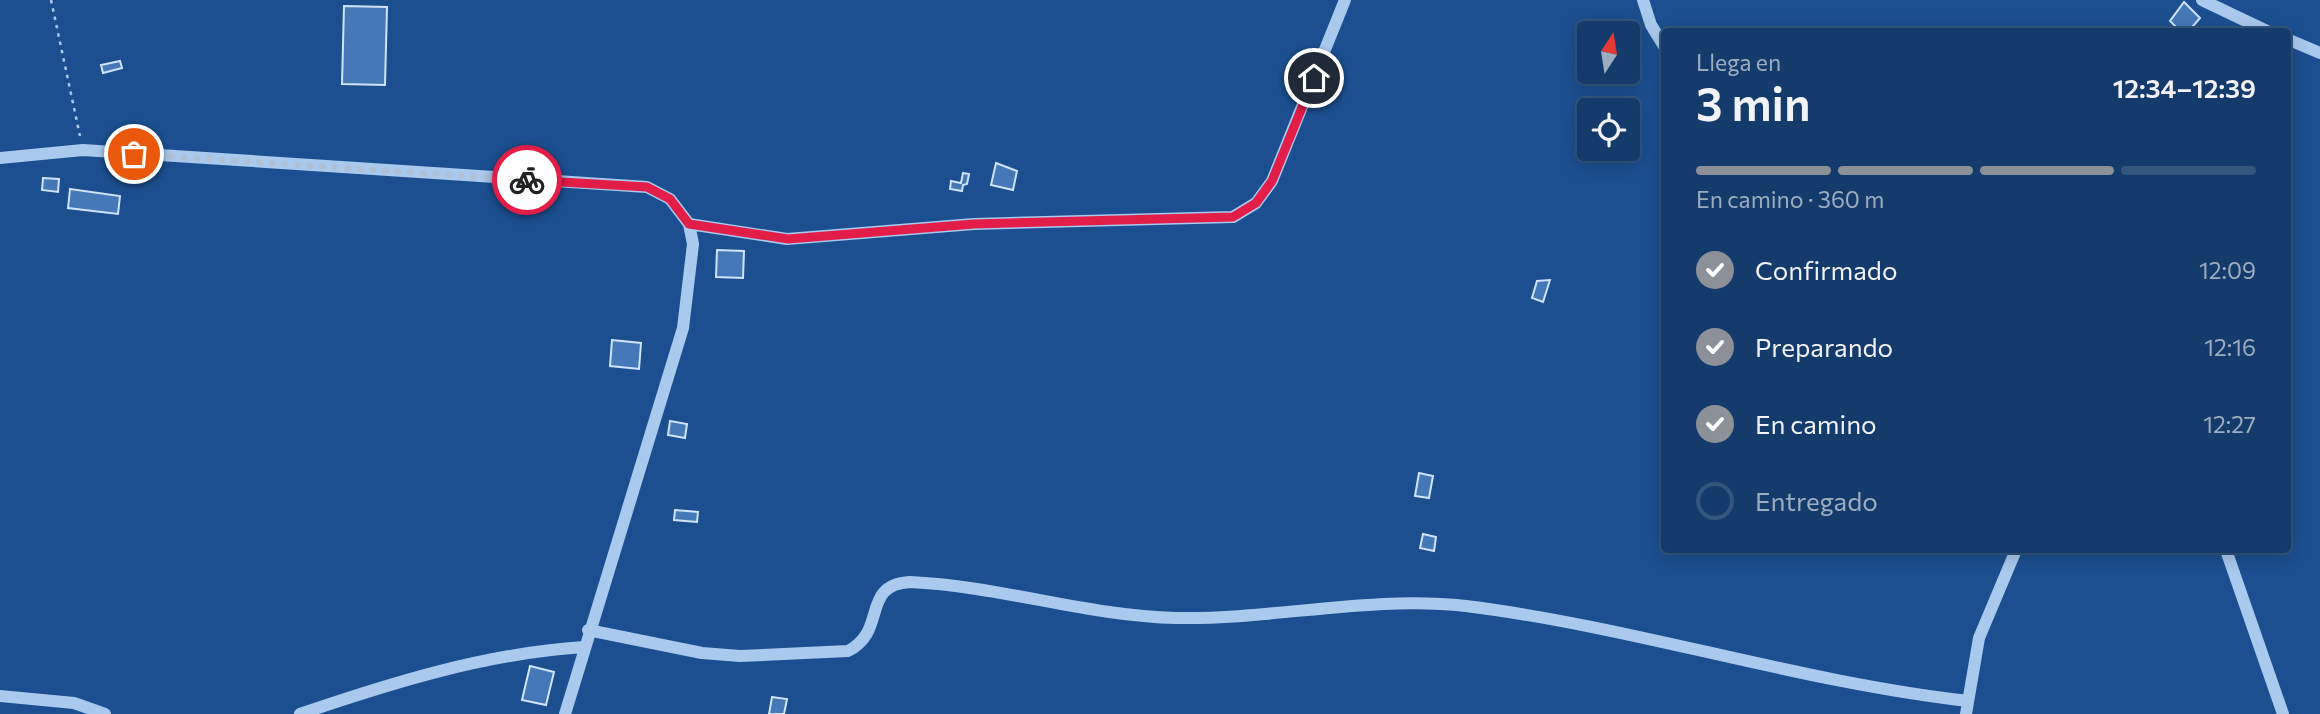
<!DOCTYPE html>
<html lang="es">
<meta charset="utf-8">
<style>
body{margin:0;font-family:Commissioner,sans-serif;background:#1d4271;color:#f1f3f6;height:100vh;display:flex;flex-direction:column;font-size:26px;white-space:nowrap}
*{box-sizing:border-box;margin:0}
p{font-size:23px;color:#9dadc1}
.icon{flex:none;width:38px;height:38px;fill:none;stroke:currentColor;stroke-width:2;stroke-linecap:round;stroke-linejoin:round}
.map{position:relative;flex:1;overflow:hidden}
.panel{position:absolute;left:1661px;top:28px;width:630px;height:525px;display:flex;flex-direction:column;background:#143b6b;border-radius:7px;box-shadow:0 4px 18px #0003,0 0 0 2px #33557e}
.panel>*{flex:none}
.needle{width:46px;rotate:12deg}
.controls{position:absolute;left:1577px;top:21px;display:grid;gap:14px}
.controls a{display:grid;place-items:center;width:63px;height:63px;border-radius:7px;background:#143b6b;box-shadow:0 4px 18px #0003,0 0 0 2px #33557e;font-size:35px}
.pin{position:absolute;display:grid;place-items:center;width:60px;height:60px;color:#fff;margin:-30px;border:4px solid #fff;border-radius:50%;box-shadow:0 2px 7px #0007}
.courier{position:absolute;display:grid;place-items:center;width:70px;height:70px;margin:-35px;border:5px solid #e11d48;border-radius:50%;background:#fff;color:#222;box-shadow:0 2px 9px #0007}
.overview em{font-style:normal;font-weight:600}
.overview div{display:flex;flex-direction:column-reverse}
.overview{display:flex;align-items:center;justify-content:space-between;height:119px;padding:0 35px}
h1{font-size:46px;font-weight:600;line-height:52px}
.bar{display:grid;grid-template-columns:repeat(4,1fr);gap:10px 7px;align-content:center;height:84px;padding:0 35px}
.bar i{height:9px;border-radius:5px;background:#33557e}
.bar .on{background:#8c9099}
.bar p{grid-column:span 4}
ol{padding:0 35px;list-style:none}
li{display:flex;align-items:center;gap:21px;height:77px}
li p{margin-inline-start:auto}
li .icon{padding:7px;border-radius:50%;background:#8c9099;color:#fff;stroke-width:4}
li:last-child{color:#9dadc1}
li i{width:38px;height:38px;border:4px solid #33557e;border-radius:50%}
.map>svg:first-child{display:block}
.building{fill:#4478b7;stroke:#cfe3fa;stroke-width:2}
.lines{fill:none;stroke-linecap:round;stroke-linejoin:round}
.path{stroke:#a9c9ee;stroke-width:2.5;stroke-dasharray:3.5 5;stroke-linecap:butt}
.minor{stroke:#a9c9ee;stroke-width:12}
.done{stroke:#afc1d8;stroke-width:7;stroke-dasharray:0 12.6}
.route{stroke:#e11d48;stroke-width:9}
</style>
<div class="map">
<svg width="2320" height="714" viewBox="0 0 2320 714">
<rect width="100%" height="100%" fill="#1b4f8f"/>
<path class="building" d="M2184,2l16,16 -12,14h-7l-11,-11z
M344,6l43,1 -2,78 -43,-1z
M120,61l2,7 -19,5 -2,-8z
M996,163l21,8 -4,19 -22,-5z
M963,173l6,1 -2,10 -4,1 -1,6 -12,-2 1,-8 10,2z
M43,178l16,1 -1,13 -16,-2z
M70,189l50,7 -2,18 -50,-6z
M717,250l27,1 -1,27 -27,-1z
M1550,280l-7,22 -11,-4 5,-17z
M612,340l29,3 -2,26 -29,-3z
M670,421l17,3 -2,14 -17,-3z
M1419,473l14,3 -4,22 -14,-2z
M675,510l23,2 -1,10 -23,-2z
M1423,534l13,3 -2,14 -14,-3z
M530,666l24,6 -8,33 -24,-5z
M772,697l15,2 -3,15h-15z"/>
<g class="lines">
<path class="path" d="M51,0l29,136"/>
<path class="minor" d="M1643,0l8,25 13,21
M2202,0l67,32
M2287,39l33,14
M0,158l83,-8 564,37 23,12 19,25 4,20 -10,84 -118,386
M689,224l98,15 187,-15 259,-7 23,-14 16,-22 73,-181
M2226,550l57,164
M588,630l114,23 38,3 108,-5c40,-20 12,-66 62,-69 90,4 177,34 266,36 97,2 194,-23 290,-12 169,21 333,76 502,95
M0,696l74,7 31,11
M300,714c91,-31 187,-61 284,-67
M1966,714l13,-76 37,-88"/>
</g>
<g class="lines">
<path class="done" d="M134,154l393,26"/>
<path class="route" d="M527,180l120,7 23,12 19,25 99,15 186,-15 259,-7 23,-14 16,-22 42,-103"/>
</g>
</svg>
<div class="controls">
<a><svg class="needle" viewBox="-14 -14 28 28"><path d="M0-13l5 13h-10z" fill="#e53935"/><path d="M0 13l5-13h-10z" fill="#9dadc1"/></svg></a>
<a><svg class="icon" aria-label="locate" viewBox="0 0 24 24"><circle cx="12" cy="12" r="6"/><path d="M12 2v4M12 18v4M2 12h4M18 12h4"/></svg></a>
</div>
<div class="pin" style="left:134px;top:154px;background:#ea580c"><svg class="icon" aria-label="bag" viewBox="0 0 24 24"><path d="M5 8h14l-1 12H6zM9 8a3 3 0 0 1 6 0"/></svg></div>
<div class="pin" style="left:1314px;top:78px;background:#1f2937"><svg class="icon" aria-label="home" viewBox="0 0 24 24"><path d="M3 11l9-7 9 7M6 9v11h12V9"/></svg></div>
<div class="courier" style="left:527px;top:180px"><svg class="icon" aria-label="bike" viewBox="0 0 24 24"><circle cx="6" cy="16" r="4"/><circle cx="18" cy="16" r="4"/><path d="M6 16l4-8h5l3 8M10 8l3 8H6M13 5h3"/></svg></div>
<section class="panel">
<div class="overview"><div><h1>3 min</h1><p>Llega en</p></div><em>12:34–12:39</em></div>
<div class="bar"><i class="on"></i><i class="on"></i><i class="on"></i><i></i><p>En camino · 360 m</p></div>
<ol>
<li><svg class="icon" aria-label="check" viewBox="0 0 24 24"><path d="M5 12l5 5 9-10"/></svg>Confirmado<p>12:09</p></li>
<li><svg class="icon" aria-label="check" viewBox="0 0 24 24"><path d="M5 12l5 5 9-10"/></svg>Preparando<p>12:16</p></li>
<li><svg class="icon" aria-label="check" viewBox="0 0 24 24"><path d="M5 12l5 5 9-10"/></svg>En camino<p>12:27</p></li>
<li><i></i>Entregado</li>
</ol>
</section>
</div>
